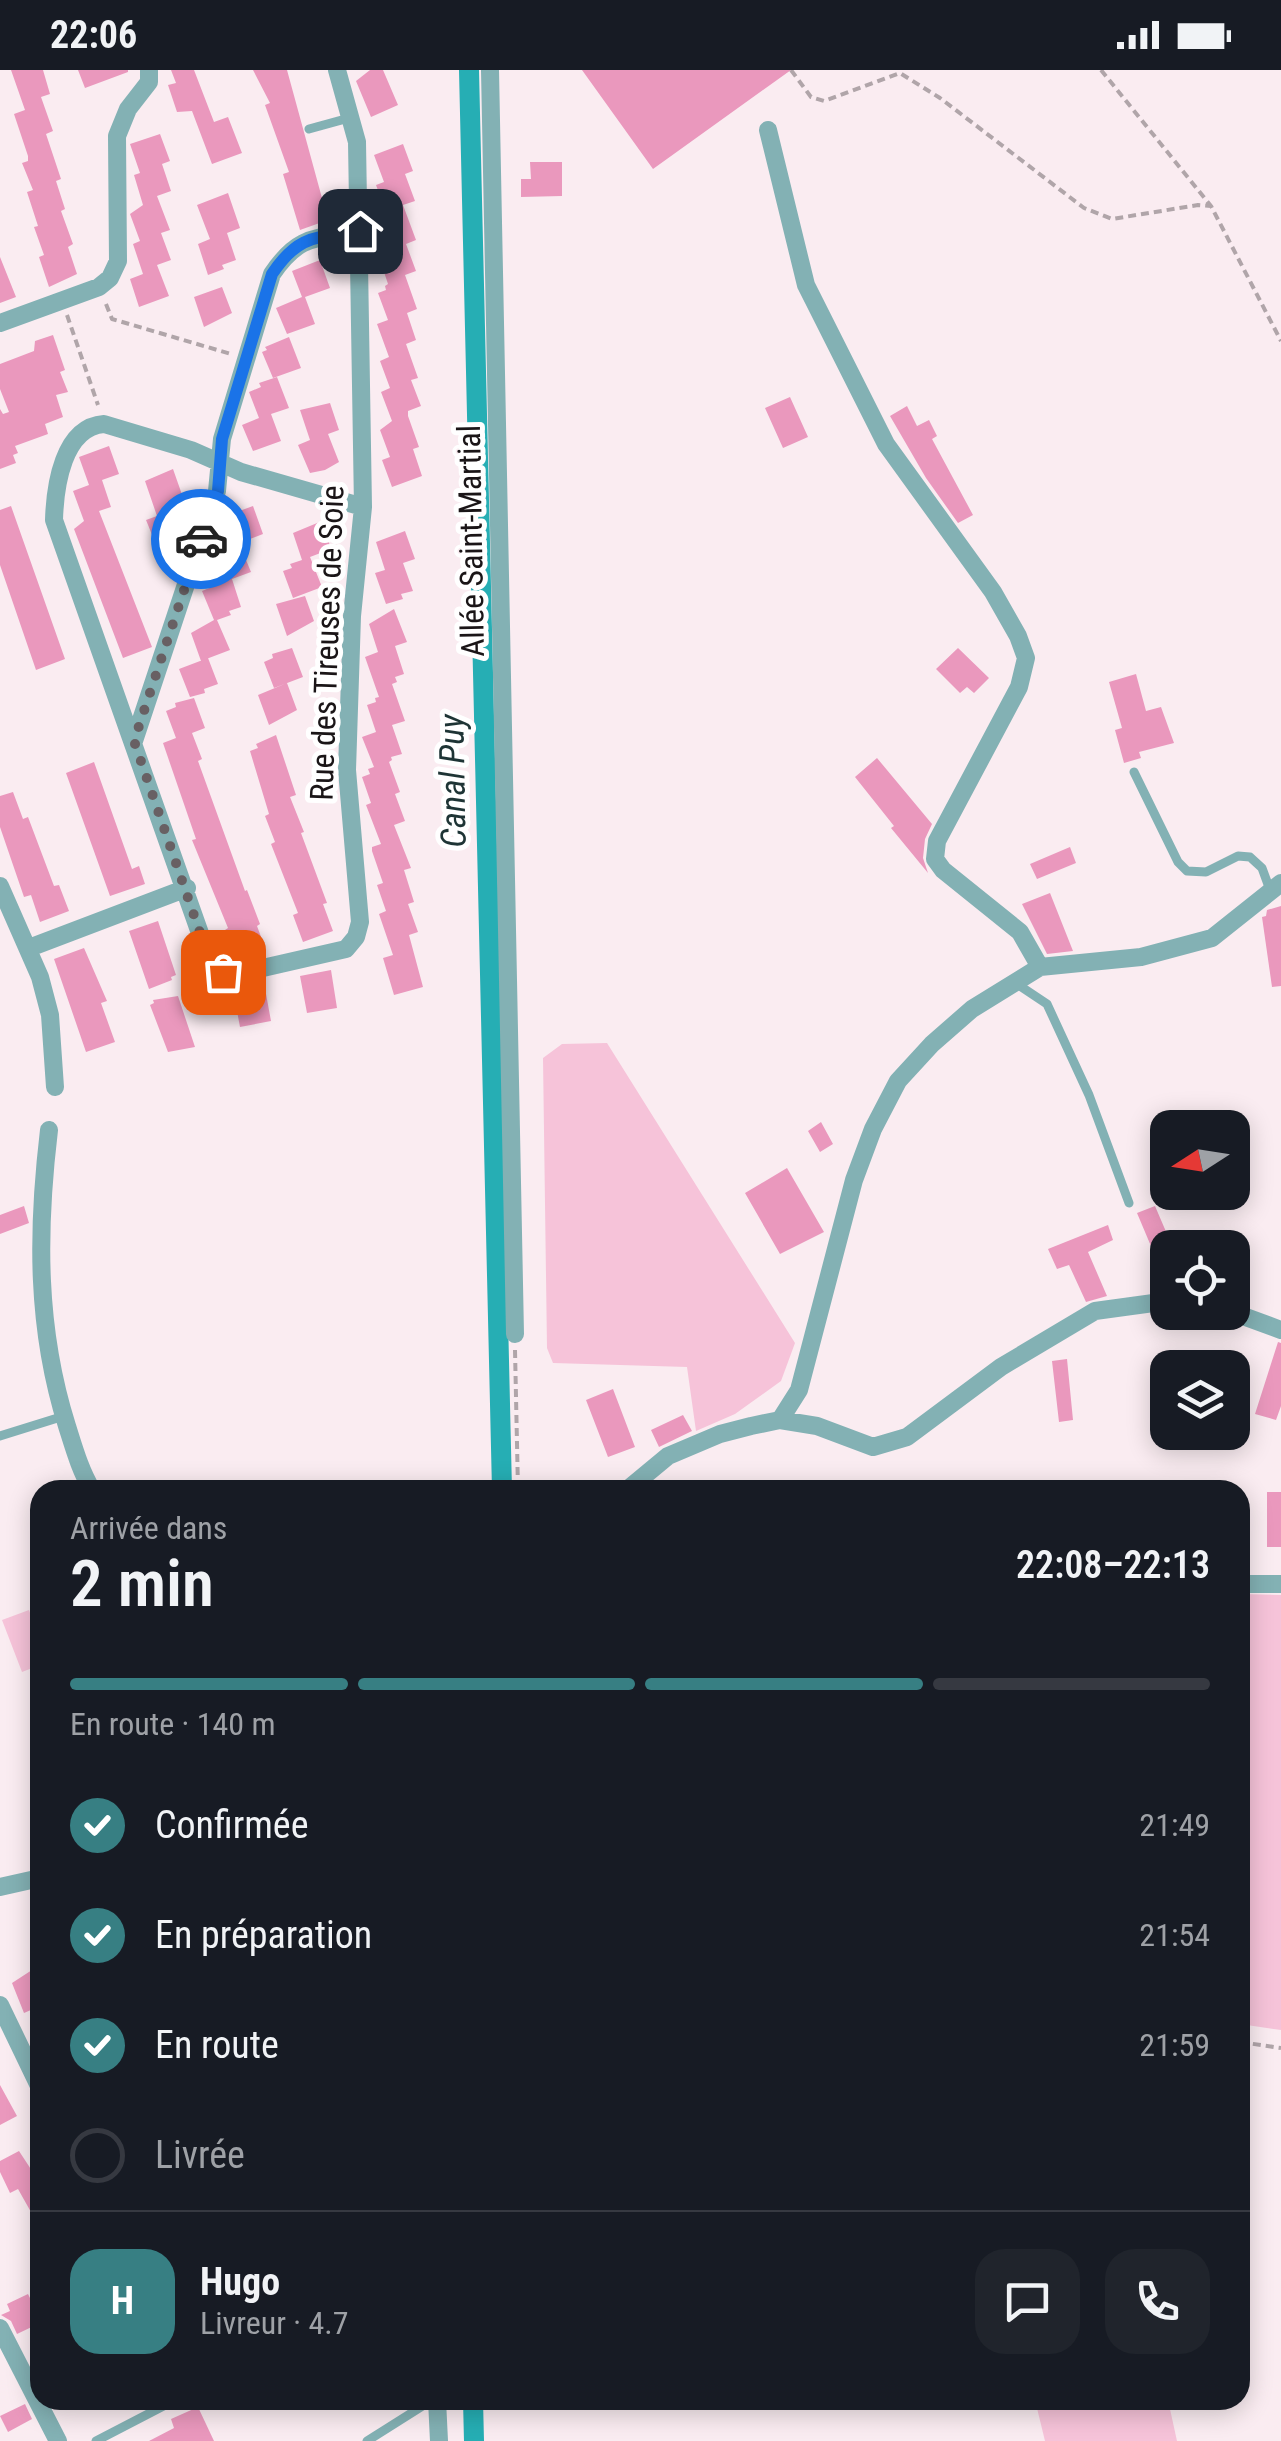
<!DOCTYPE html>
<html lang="fr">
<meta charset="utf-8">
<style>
body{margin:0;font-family:"Roboto Condensed",sans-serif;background:#20242c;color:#f1f3f6;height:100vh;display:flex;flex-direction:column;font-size:38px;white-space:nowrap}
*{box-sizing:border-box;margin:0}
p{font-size:32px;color:#9ea1a6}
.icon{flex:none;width:55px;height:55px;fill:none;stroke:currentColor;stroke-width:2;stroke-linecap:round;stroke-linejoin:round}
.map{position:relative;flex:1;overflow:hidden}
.panel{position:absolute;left:30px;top:1410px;width:1220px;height:930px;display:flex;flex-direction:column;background:#171b24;border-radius:30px;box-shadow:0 5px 25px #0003}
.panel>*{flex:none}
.needle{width:65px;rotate:258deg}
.tools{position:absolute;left:1150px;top:1040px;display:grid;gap:20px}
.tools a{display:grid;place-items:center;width:100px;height:100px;border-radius:20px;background:#171b24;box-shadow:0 5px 25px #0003;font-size:50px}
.pin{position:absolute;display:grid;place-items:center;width:85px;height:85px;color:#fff;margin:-42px;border-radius:20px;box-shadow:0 5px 15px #0006}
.courier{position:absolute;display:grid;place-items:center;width:100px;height:100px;margin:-50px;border:8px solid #1a73e8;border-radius:50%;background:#fff;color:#222;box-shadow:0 2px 12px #0007}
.head em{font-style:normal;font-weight:600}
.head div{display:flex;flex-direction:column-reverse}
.head{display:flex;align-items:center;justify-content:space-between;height:170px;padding:0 40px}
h1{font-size:65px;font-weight:600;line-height:75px}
.bar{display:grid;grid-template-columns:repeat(4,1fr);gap:15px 10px;align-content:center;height:120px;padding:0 40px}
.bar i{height:12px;border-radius:8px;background:#363941}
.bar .on{background:#377f83}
.bar p{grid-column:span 4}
.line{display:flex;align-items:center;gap:25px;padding:0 40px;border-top:2px solid #363941}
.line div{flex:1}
.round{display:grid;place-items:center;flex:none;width:105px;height:105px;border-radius:30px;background:#20242c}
ol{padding:0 40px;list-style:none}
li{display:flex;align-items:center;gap:30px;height:110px}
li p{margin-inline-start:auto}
li .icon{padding:10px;border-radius:50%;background:#377f83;color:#fff;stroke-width:4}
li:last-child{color:#9ea1a6}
li i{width:55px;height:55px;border:5px solid #363941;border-radius:50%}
.status{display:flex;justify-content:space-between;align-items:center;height:70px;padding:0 50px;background:#171b24;direction:ltr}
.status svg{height:28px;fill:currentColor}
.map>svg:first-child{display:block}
.green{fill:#f6c3d9}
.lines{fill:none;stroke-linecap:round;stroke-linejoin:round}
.canal{stroke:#26aeb4;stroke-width:20}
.building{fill:#ea98bd}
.path{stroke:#b0a5a9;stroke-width:4;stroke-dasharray:8 5;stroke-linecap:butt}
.lane{stroke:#83b1b4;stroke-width:9}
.street{stroke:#83b1b4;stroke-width:18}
.done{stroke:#686063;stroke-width:10;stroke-dasharray:0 18}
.route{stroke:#1a73e8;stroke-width:12}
.labels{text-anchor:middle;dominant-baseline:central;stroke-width:10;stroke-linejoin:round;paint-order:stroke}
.street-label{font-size:32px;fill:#1a1517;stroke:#fff}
.water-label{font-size:35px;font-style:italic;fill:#1e3435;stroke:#fff}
</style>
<div class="status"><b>22:06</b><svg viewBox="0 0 49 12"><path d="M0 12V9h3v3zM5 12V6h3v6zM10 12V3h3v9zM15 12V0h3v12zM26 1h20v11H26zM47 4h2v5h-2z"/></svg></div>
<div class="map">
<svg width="1281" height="2371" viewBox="0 0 1281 2371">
<rect width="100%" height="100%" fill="#faecf1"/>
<path class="green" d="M607,973l188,300 -14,38 -46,33 -39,17 -9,-64 -134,-4 -6,-15 -4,-290 19,-14z
M1240,1524l41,1v435l-41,-6z
M29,1540l11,30v25l-18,7 -20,-52z
M1035,2330h133l9,41h-132z"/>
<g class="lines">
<path class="canal" d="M469,0l33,1420
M473,2330l1,41"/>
</g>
<path class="building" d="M11,0h32l7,24 -9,3 12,34 -7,3 15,45 -5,2 9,28 -4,2 12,33 -5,3 9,27 -28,13 -10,-30 5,-2 -10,-28 4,-1 -11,-34 6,-2 -11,-27 6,-2v-5l-14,-42 11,-4z
M78,0h50v2l-43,16z
M171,0h23l20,52 14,-5 14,36 -30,11 -20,-53 -15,1 -9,-27 8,-2z
M253,0h34l41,150 -28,10 -17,-56 6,-2 -24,-67 5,-2z
M370,0h13l15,35 -27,12 -15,-36z
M582,0h209l-138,99z
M160,64l10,27 -8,3 9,27 -14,5 13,34 -9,3 10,27 -14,5 12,31 -30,11 -9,-28 13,-5 -10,-30 7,-3 -10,-27 13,-9 -9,-30 6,-2 -10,-29z
M403,74l10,27 -8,3 10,27 -12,4 13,35 -10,4 10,27 -11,4 12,34 -10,4 9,27 -10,4 12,34 -7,2 10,26 -13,5v5l11,31 -6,2 9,27 -30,11 -10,-27 8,-3 -10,-27 12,-9 -11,-29 9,-4 -10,-27 9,-4 -12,-33 11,-4 -10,-27 8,-3 -1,-4 3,-2 -10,-30 8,-4 -10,-27 10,-3 1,-5 -11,-30 8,-3 -10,-27z
M530,92h32v34l-41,1v-18h10z
M228,123l12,35 -13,5 9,27 -14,5 2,4 -16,6 -10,-31 12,-5 -13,-34z
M0,187l16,40 -16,6z
M320,190l10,28 -25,9 10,27 -28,10 -11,-26 26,-11 -10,-26z
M222,217l10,26 -28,14 -10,-30z
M53,265l12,35 -5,2 8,20 -12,3 7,22 -18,7 3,10 -33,12 3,7 -5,2 3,8 -16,6v-60l3,5 6,-2 -9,-23v-25l34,-13 1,-10z
M289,267l12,31 -28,10 -11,-26 5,-2 -2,-3z
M277,307l12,31 -18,6 10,27 -28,10 -11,-26 17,-7 -10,-26 12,-5 -2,-4z
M790,327l18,40 -25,11 -18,-40z
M330,333l9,27 -11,4 11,28 -14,8 -15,3 -12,-28 12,-5 -10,-30z
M907,336l10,20 12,-6 8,16 -5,3 41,76 -15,8 -32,-45 -36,-62z
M109,376l10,28 -17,6 9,27 -12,4 53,136 -29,11 -49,-129 10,-8 -11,-30 16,-6 -10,-28z
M173,399l13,37 -11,4 10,27 -28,10 -11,-27 11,-4 -12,-35z
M11,436l54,153 -29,11 -36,-105v-55z
M253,436l10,28 -24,9 12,29 -19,7 9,28 -12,4 2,4 -14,5 13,30 -29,11 -10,-28 23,-13 -12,-29 20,-8 -10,-27 20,-12 -9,-27z
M322,451l9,28 -21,8 12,30 -29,11 -10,-27 9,-3 -2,-4 12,-4 -9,-27z
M405,461l10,28 -12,4 10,28 -12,3 2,5 -17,5 -11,-31 10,-3 -9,-28z
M305,526l9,25 -27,15 -11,-32z
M394,539l13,33 -12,4 9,28 -9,3 2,5 -5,2 13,37 -13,4 10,29 -11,3 1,3 -3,2 11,30 -5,2 10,27 -11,4 17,43 -7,2 10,32 -6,2 10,28 -9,3 14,52 -29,8 -11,-37 10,-3 -14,-41 7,-3 -9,-26 6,-2 -11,-32v-4l9,-3 -15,-39 5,-2 -9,-26 8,-3 -2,-5 6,-2 -12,-30 14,-5 -9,-27 9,-3 -1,-4 4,-1 -14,-40 13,-5 -9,-28z
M292,578l11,29 -29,11 -10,-26 9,-4 -1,-4z
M958,578l31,30 -15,15 -7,-6 -7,6 -24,-24z
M208,588l10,26 -14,5 1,4 -15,4 -11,-28z
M1136,604l10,37 15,-4 13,36 -35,9 2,6 -17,5 -9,-33 7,-2 -13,-46z
M287,613l10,27 -28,15 -11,-30z
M194,628l11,30 -13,5 10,26 -4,2 47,130 2,-1 13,34 -3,2 7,19 -28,11 -11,-26 3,-2 -36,-88 4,-1 -33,-96 13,-5 -10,-27 10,-4 -1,-4z
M276,665l20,60 -6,2 14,35 -3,1 26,70 -4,1 10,27 -30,11 -10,-27 5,-2 -27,-69 4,-2 -10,-26 4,-2 -19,-63 8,-3 -2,-4z
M877,688l55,66 -7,15 -2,19 5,15 -37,-45 3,-2 -39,-49z
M94,692l38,107 7,-3 6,18 -35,12 -44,-123z
M13,722l10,27 5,-2 26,69 5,-1 10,26 -29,11 -9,-27 -7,2 -24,-70v-31z
M1070,777l6,16 -39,16 -7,-15z
M1050,823l23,58 -26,3 -25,-50z
M1281,836v80l-9,1 -10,-70 4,-1 1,-6z
M158,851l18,54 -5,2 1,3 -23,9 -20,-58z
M84,878l23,53 -6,2 14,39 -29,10 -32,-93z
M331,900l6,38 -30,5 -7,-37z
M264,913l7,38 -31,6 -7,-37z
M178,926l17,51 -27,5 -18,-47 4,-2 -1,-3z
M821,1052l12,22 -13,8 -12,-21z
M787,1098l37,64 -44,22 -35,-61z
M24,1136l5,17 -29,11v-19z
M1155,1136l18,42h-5v6l-12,4 -19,-45z
M1108,1155l5,15 -25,12 19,44 -21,6 -17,-37 -12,4 -9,-20z
M1278,1272l3,1v63l-5,14 -21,-6z
M1067,1289l6,61 -14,2 -7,-61z
M613,1319l22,58 -27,10 -22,-57z
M683,1345l9,16 -33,16 -8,-17z
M1267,1422h14v55h-14z
M32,1900l8,9v27l-16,7 -12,-30z
M0,2015l17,31 -17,9z
M19,2081l21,32v45l-22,-39 -8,4 -10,-21v-11z
M28,2224l5,10 7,-4v23l-23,11 -6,-13 -10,-6 9,-4 -3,-7z
M25,2334l7,15 -24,13 -8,-16z
M198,2337l16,34h-65l25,-13 -3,-9z"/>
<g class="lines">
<path class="path" d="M791,0l20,27 13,4 76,-28 40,25 144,110 28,11 86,-14 13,1 70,135
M1101,0l110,136
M106,234l6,15 119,35
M67,245l31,90
M515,1280l3,140
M1240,1972l41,6"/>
<path class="lane" d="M309,59l40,-11
M1134,702l44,90 9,9 19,1 32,-16 12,1 12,11 8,22
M1017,914l30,20 42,91 40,108
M0,1366l64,-20
M96,2371l79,-41
M367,2371l65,-41"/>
<path class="street" d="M337,0l20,72 6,365 -11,109 -5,154 13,152 -4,15 -10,12 -114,26 -18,-8 -6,-11 -154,-436c1,-34 9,-93 50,-96l87,26 50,22 122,35
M490,0l25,1264
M768,60l38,155 80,159 107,148 25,44 8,22 -7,29 -82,154 -2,18 8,11 77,62 20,35
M0,253l99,-36 11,-9 8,-17 -1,-125 11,-27 21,-27v-12
M134,671l83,-250 5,-52 50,-165c27,-40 44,-35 88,-43
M0,816l40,91 10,38 5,72
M29,878l158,-60
M49,1060c-12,101 -13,198 18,296 7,22 13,44 25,64
M1232,1242l49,18
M780,1350l19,-30 55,-210 19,-51 25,-48 34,-37 40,-35 68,-42 101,-10 71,-19 69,-55
M627,1420l41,-34 52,-22 31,-8 29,-6 37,6 56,21 34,-10 94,-70 94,-56 73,-10
M1240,1514h41
M0,1817l40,-9
M0,1935l40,83
M0,2258l58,113
M437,2330l2,41"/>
</g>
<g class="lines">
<path class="done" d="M201,469l-67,202 74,215 6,11 9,5"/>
<path class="route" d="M201,469l17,-48 4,-52 50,-165c27,-40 43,-36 88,-43"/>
</g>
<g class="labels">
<g class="street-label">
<text transform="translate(471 471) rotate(-91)">Allée Saint-Martial</text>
<text transform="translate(327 573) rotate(-88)">Rue des Tireuses de Soie</text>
</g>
<g class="water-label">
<text transform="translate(453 711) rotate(-91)">Canal Puy</text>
</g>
</g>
</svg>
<div class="tools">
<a><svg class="needle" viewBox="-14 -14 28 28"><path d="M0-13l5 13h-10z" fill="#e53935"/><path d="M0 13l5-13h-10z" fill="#9ea1a6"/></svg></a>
<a><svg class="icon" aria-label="locate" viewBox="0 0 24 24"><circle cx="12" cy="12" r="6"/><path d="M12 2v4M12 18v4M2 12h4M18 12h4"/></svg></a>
<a><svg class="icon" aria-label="layers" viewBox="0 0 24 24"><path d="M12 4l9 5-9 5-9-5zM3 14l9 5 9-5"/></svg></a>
</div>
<div class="pin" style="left:223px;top:902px;background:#ea580c"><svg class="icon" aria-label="bag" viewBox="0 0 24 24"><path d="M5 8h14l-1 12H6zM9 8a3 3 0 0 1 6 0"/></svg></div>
<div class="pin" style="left:360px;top:161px;background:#1f2937"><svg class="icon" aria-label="home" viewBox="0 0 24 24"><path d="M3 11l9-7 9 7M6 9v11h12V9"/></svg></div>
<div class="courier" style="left:201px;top:469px"><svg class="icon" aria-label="car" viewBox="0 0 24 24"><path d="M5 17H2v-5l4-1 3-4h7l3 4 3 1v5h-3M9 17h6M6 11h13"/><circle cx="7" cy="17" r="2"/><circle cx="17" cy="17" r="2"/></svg></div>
<section class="panel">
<div class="head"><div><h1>2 min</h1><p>Arrivée dans</p></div><em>22:08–22:13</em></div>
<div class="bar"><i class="on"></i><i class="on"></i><i class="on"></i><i></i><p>En route · 140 m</p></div>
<ol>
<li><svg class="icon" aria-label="check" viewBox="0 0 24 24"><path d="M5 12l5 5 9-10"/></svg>Confirmée<p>21:49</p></li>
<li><svg class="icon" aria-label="check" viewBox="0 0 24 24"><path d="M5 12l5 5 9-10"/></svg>En préparation<p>21:54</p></li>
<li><svg class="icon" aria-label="check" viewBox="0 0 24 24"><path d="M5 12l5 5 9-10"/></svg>En route<p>21:59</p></li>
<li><i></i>Livrée</li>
</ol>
<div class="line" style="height:180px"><b class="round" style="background:#377f83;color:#fff">H</b><div><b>Hugo</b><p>Livreur · 4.7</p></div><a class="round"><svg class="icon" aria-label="chat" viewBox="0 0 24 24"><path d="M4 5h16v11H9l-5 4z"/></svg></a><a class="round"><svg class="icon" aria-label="phone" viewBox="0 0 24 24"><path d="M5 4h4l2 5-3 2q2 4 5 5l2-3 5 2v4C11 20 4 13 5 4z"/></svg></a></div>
</section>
</div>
